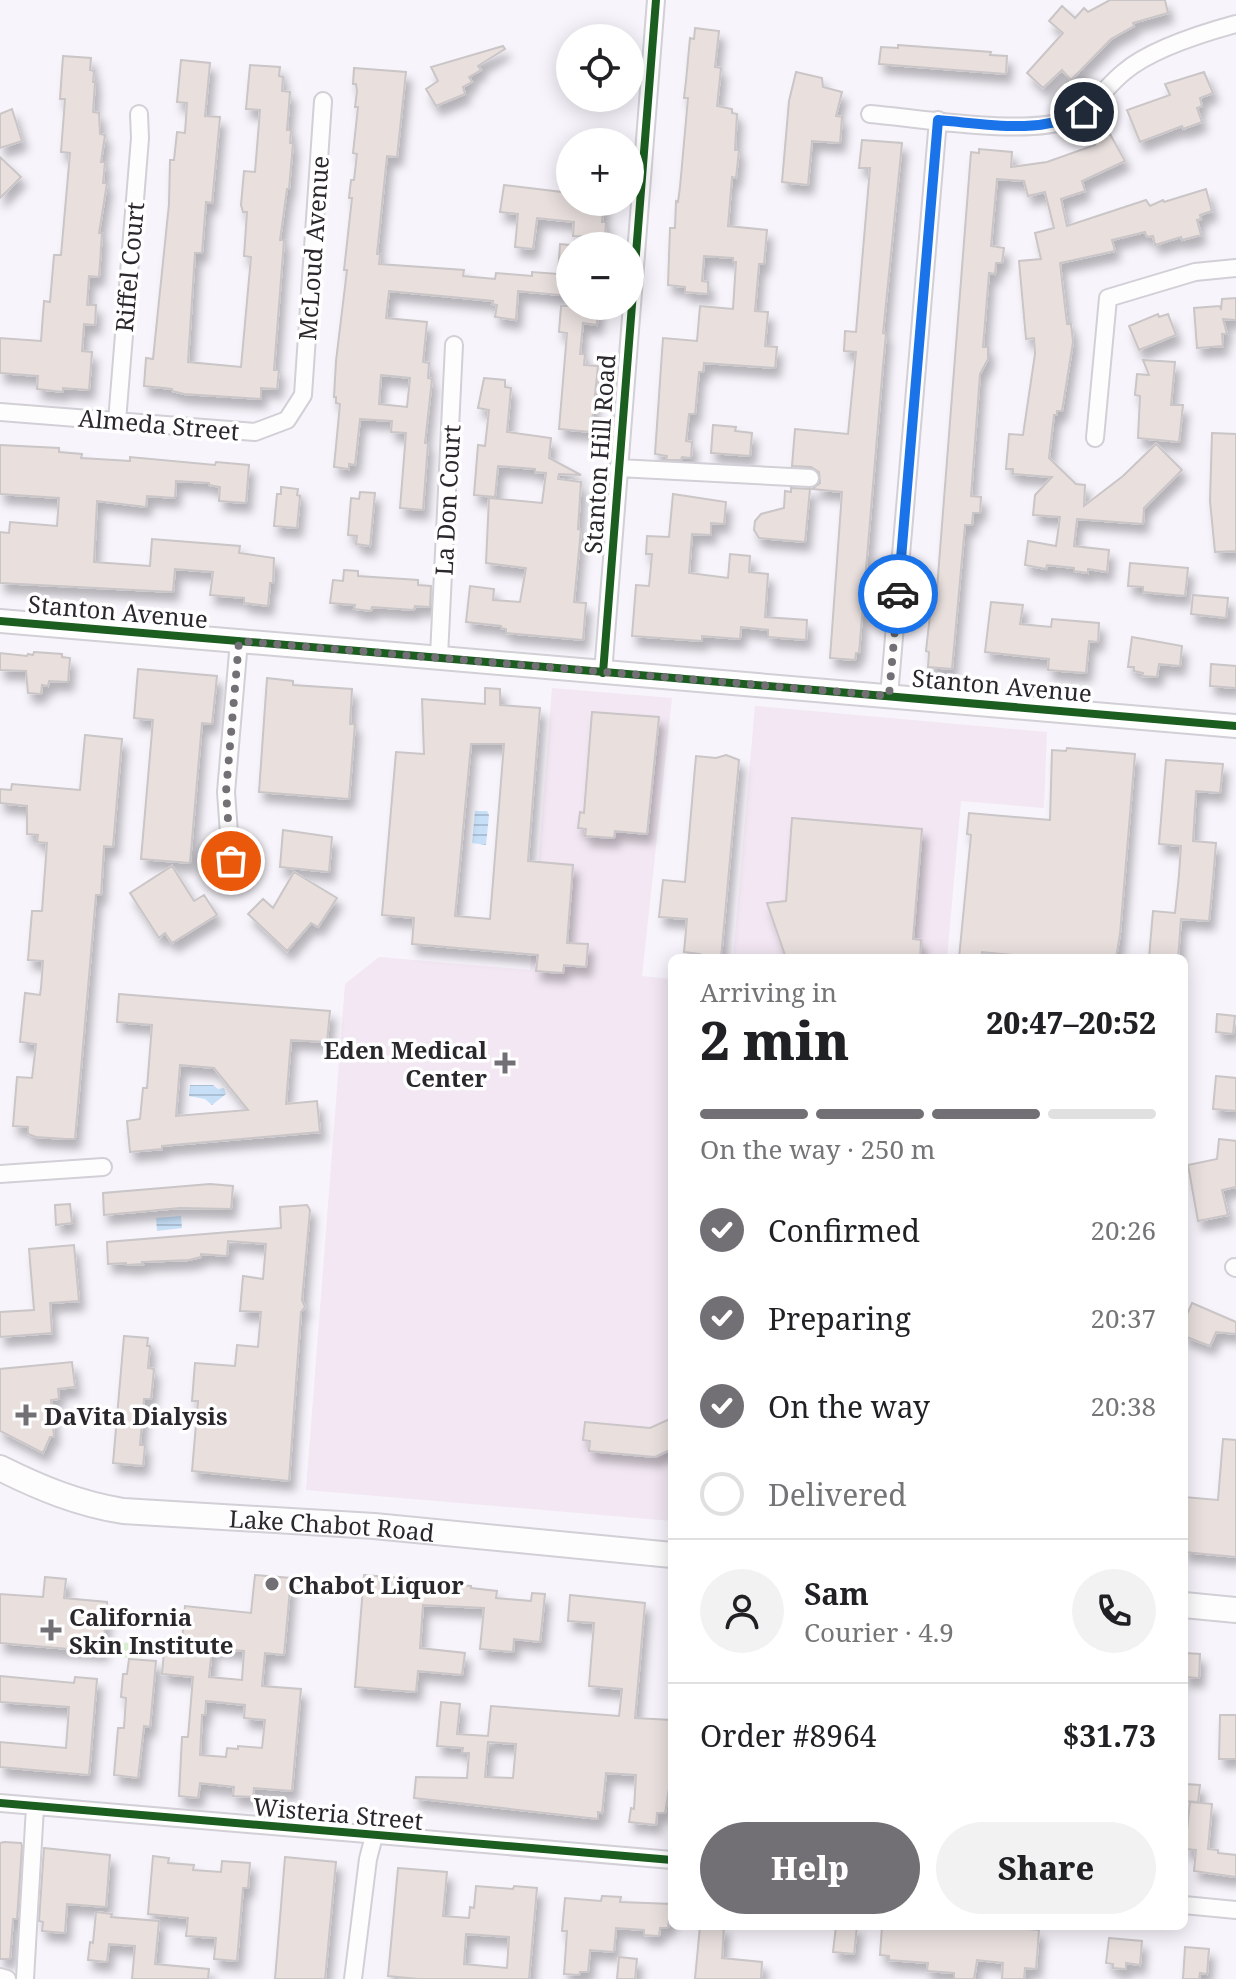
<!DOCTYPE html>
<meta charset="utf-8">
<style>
body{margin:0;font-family:"Noto Serif",serif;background:#f2f2f2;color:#202124;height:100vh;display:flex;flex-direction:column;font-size:30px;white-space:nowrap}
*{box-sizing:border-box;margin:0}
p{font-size:26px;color:#757577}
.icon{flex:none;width:44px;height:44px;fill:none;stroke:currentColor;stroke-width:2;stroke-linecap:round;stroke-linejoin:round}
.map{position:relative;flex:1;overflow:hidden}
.sheet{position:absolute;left:668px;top:954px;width:520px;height:976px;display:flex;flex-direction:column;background:#fff;border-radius:12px;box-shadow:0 4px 20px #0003}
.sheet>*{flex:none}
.fabs{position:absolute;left:556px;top:24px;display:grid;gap:16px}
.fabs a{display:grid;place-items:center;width:88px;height:88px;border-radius:50%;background:#fff;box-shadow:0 4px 20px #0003;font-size:40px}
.pin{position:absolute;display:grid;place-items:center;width:68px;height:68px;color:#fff;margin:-34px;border:4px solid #fff;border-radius:50%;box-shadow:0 2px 8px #0007}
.courier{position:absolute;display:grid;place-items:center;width:80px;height:80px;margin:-40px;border:6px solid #1a73e8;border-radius:50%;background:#fff;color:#222;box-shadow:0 2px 10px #0007}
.headline em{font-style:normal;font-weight:800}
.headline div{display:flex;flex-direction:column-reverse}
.headline{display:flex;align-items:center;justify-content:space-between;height:136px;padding:0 32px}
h1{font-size:52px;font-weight:800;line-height:60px}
.bar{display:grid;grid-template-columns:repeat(4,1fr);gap:12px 8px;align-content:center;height:96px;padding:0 32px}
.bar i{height:10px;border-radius:6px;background:#e0e0e0}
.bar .selected{background:#726f75}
.bar p{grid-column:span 4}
.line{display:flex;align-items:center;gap:20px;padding:0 32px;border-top:2px solid #e0e0e0}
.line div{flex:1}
.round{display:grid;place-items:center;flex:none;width:84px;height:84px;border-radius:42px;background:#f2f2f2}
ol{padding:0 32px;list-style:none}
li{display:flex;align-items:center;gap:24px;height:88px}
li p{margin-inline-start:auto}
li .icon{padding:8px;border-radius:50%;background:#726f75;color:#fff;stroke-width:4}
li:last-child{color:#757577}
li i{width:44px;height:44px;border:4px solid #e0e0e0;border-radius:50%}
.primary-button{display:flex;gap:16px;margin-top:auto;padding:16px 32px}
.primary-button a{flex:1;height:92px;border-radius:48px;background:#726f75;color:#fff;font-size:32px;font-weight:800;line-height:92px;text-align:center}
.primary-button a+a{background:#f2f2f2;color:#202124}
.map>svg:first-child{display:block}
.education{fill:#f2e7f3}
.park{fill:#d9eece}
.water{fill:url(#water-rules)}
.building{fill:#e9e0de;stroke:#cac5c7;stroke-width:2;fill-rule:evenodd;filter:url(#shadow)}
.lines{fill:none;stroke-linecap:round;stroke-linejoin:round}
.minor-casing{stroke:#d2cfd6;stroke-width:20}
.tertiary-casing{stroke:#d2cfd6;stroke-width:26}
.secondary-casing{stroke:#d2cfd6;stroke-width:28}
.minor{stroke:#fefdfe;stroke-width:16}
.tertiary{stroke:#fefdfe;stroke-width:22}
.secondary{stroke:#fefdfe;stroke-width:24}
.cycleway-casing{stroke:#fff;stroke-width:13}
.cycleway{stroke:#1b5e20;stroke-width:8}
.done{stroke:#726f75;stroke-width:8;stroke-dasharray:0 14.4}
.route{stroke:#1a73e8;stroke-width:10}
.poi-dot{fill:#726f75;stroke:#fff;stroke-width:3}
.labels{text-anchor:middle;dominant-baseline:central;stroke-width:7;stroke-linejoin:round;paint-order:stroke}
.street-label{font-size:24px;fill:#2a272d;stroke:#fff}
.poi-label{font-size:24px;font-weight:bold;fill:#2a272d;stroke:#fff;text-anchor:start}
</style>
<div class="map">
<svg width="1236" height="1979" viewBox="0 0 1236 1979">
<defs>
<pattern id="water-rules" width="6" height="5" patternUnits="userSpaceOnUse" patternTransform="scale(2)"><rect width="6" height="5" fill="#c7e0f8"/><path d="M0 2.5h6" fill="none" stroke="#abc0d5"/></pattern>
<filter id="shadow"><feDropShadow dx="5" dy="9" stdDeviation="4" flood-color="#0004"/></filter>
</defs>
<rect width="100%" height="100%" fill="#f7f4fb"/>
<path class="education" d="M552,688l120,10 -30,278 30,3v542l-366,-31 39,-506 34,-27 151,13z
M755,706l292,26 -3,76 -83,-7 -14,157h-214z"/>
<path class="park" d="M113,1642l30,2 -1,14 -30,-1z"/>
<path class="water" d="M475,811h12l2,4 -3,30 -14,-2z
M190,1085h23l5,4 6,-1 2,6 -14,11 -7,-6 -16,-3z
M181,1216l1,12 -25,3 -1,-13z"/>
<path class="building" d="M1110,0h55l3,13 -35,10 1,3 -23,13 -40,41 -9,-10 -19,18 -16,-15 36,-40 -14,-12 13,-15 13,12 9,-10 4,4z
M695,28l24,3 -4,36 6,1 -4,38 15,3v4l5,1 -2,36h4l-3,28 -4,-1 -4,49 39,4 -3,34h-5l-4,47 13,1 -3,34 12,1 -2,21 -71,-5 -1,9h-4l-4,42h-6l-3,27 6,1 -1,16 -9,-1 -1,3h-15l1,-4 -12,-2 8,-116 34,3 3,-35 33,3 3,-47h-3v-4l-29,-2 -2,25 6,1v12l-23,-2v-5l-17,-2 2,-57h5l1,-27 2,1 2,-15 8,-89h-4l2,-17 4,-43 4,1z
M898,45l93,7 -1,3 17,1 -1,18 -127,-10 2,-17 17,1z
M503,46l2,3 -27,17 3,4 -12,7 3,5 -9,5 2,7 -29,12 -10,-17 12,-8 -7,-14z
M63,56l28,2 -1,12 4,1 -1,11h2l-2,30 6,1 1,21 5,1 -4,27h4l-2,21h4l-8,50h3l-3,44 -10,-1 -2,29h9l-1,20 -11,-1 -2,27 10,1 -3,38 -26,-2v4l-26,-3 1,-13 -38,-3v-35l41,3 3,-40 6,1 4,-47h7l9,-102 -9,-1 4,-53h-5z
M181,60l29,3 -5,53 15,1 -8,86 -6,-1 -4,51h-7l-7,109 53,5 10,-110 -7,-1 3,-44h-4l-2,-7 3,-34 11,1 5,-62 -14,-1 4,-44 30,2 -1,9 4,1 -1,14 8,1 -3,38h4l-1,13h3l-4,46h-2l-7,51h4l-10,130h5l-2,19 -16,-1v11l-77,-5 -12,-3v-2l-28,-3 2,-28 7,1 16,-155 1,-44h4l3,-28 8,1 2,-30 -10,-1z
M354,68l52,4 -9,85 -10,-1 -10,98h3l-1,10 85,6 -1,6 32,3 1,-6 36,3v-4l26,2 2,-30 10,1v51l-52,-5 -2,29 -21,-3 2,-12 -5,-1 1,-3 -104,-10 -3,27 41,4 -4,40 6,1 -1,15 4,1 -7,64h3l-5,67 -23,-2 6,-75 -15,-1 1,-11 -32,-2 -5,46 -6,-1v5l-15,-2 6,-63 -4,-1v-6h-2l2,-36 11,-91h-3l8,-72h-3l2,-18h3l3,-26 -4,-1 5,-46h-3l2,-16 -1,-7h-3zM381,375l29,3 -3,29 -28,-3z
M796,72l26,6 1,9 19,5 -6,24 6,1 -2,26 -28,-2 -4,44 -26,-3 7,-81z
M1204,72l9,21 -13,5 2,8 -5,2 5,14 -19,7 -1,-3 -42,16 -13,-32 43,-15 -5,-11z
M12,109l10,32 -22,7v-34z
M1110,134l15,27 -43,20 3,10 -24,8 6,27 79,-26 4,6 13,-6 1,2 42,-13 6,22 -12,4 1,4 -4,1 4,15 -19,5 -1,-3 -26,8 -2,-9 -6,1 -2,-5 -33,8 3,11 -55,12 7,61h4l2,18 -11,69h-5v4h-3l-5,43 27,26 9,1 -1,21 39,-30 33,-32 26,26 -38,38 -1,16 -66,-5 -3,27 35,4 -2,22 -19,-3v4l-14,-2v-3l-27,-3 -1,4 -21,-4 3,-24 28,5 4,-29 -27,-2 2,-20 17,-18 -39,-3v-5h-7l3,-35 14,1 12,-81 -1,-16 -8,1 -7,-78 22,-2 -6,-26 19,-5 -9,-36 -17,4 -4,-15 -27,-2 -6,67 13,2 -2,15h-6l-1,11 -6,-1 -6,74h5v12l-8,15 -9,122 10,1 -1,16h-7l-1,12h-7l-13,144 -24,-2 1,-15 -3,-1 7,-63 4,1 34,-437 8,1v-4l33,3 -1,15 36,-5 48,-17 -1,-2z
M862,140l40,3 -19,190 3,1 -3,31 -24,288h-3l-1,7 -25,-2 12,-166 -30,-3 8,-6 -1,-11 -8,-5 -19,-1 3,-37 53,5 8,-82 -12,-1 1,-20 11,1 14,-164h-11z
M0,157l21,20 -21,21z
M504,185l66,8v9h34l-2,20h4l-1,15 -32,-1 1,-14 -37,-4 -4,31 -18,-2 3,-33 -18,-2z
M1236,298v22l-13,-1 4,15h-5l1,12 -26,2 -3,-40 26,-2 1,4 1,-11z
M561,306h37l-1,19 -14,-2 -3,31h5l-1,11 14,1 -7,66 -32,-3 8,-96 -8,-1z
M1158,314l1,3 9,-3 8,21 -37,15 -10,-24z
M1143,360l32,2 -4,43h12l-4,37 -41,-4 2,-42 -5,-1 2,-21 12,1z
M484,378l21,2v7l6,1 -4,44 44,6 -2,20 32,17 -22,-1 -1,5 23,3 -3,47 3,1 -7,72 12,1 -3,37 -77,-7v-4l-5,-1v-2l-35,-4 4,-36 24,3 -1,11 27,2 6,-34 -40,-5 3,-65 53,5 4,-30 -11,-1v-3l-37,-3 -3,31 -21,-2 4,-50 7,1 4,-36 -11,-2z
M713,425l23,2 -1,4 17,2 -2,23 -39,-3z
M1212,433l24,1v117l-21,1 -5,-51z
M0,445l59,3v4l23,2 -1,4 49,3v-4l85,8 1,-3 33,3 -3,38 -27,-2 1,-14 -11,-2v-2l-33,-2 -1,17 -28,-2 -1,11 -49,-6 -3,61 56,4 2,-27 88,7 -1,7 35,5 -1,25h-3l-2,23 -24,-3v-5l-34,-3 3,-23 -38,-3 -2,23 -173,-9v-51l9,1 1,-11 47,4 2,-28 -59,-4z
M281,487l17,2 -1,6 3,1 -3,32 -23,-2 3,-32h4z
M791,488l19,1 -5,53 -46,-4 -5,-8 1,-9 6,-7 23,-6 1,-17 6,1z
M360,492l15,1 -5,53 -14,-2 1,-8 -9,-1 3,-37 8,1z
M673,494l53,8 -2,22 -13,-1v12l-19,-1 -3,39 39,5 2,-24 20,2 -1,16 19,2 -3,43 42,3 -1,20 -38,-3v-7l-27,-3 -1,12 -38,-3v5l-70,-5 4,-51 13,1 3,-32h-6l1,-18 22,1z
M1130,563l58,5 -3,28 -42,-4v-5l-15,-1z
M344,570l14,1v5l60,4v5l13,1 -1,21 -15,-1 -1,4 -42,-3 -1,4 -17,-2 1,-4 -25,-2 3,-23 10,1z
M1193,595l35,3 -2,20 -35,-4z
M991,602l32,3 -3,19 31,3 1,-8 47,4 -1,19 -9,-1 -3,32 -38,-3 1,-11 -64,-7z
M1132,637l50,9 -2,20 -21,-2 -2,13 -15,-1 1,-3 -9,-2v-4h-6z
M34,652l28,2v3l8,1 -2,24 -19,-1 -1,5 -6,-1 -1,9 -13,-1 -2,-22 -26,-1v-17l27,3 1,-2 5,1z
M1211,664l25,2v22l-26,-2z
M138,669l79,7 -5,48 -10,-1 -12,140 -49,-4 12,-139 -19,-2z
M267,678l26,3v4l59,4 -2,35h5l-6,75 -90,-7z
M485,688l15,1v16l40,3 -12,153 45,4 -6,78 21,1 -2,23 -22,-2 -1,8 -27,-2 2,-16 -126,-11 2,-26 -32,-3 14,-163 28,2 -2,-55 63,5zM471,744h33l-14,175 -35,-3z
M592,712l67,5 -12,117 -32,-3 -1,7 -29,-2 1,-7 -8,-1 2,-16 4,1z
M85,735l37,4 -9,108 -9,-1 -3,49h-5l-21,244h-9l-30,-2 -8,-3v-7l-15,-1 4,-49 15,1 4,-34 -16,-2 5,-49 15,2 1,-7 2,-27 -15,-1 4,-49h10l5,-68 -10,-1 1,-7 -11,-1v-28l-27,-3v-14l11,1 1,-6 68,6z
M1067,748l68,6 -15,180 -4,24h-73l-61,-6 -1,6h-22l12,-123 -4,-1 2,-21 81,7 2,-70 14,1z
M726,755l13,5 -18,198h-22l1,-4 -16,-2 3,-33 -28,-2 4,-37 22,2 11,-126 20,2z
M1166,760l57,4 -3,29 -24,-2 -3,50 23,2 -3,37 -4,41 -28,-2 -3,39h-29l4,-47 22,2 4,-38 2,-29 -22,-2z
M792,818l130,11 -9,110 8,1 -1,18h-134l-19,-55 19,-2z
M283,830l49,7 -3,35 -49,-5z
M172,866l22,35 10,-6 13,20 -45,28 -7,-10 -6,5 -29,-45z
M294,872l43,26 -19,29 -7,-4 -24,28 -39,-37 15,-15 10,9z
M119,994l211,17 -3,31 -36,-2 -5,64 31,-3 3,31 -158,14v3l-32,3 -3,-31 13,-2 3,-31h4l5,-63 -35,-3zM180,1065l34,3 34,42 -72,6z
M1217,1014l18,2 -2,18 -17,-2z
M1216,1076l20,2v33l-23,-2z
M1219,1139l17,2v46l-14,3 6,25 -30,6 -10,-56 29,-6z
M210,1184l23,2 -2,23 -51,-1 -76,7 -1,-22z
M70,1204l2,19 -16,2 -1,-20z
M307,1205l3,5 -8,90 3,7 -4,5 -12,169 -97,-10 6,-70h-6l3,-38 40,3 2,-21 21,2 3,-35 -21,-1 3,-35 20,3 3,-35 -38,-3 -1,15 -26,-2v3l-12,3 -47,2 1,2 -17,1v-2l-18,1 -1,-22 174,-14 -1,-21z
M74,1245l5,56 -29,2 2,30 -52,4v-25l34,-2 -5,-61z
M1192,1303l44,19v12l-20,-2 -6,14 -26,-10v-15z
M124,1336l24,2 -1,8h3l-2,22 6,1 -3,30h-7l-4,46h5l-2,21 -30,-3z
M72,1362l3,25 -17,2 1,10 -8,1 3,37h-4l-7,16 -43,-22v-62z
M672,1418v31l-17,8 -66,-6 1,-10 -7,-1 2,-18 65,6z
M1223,1439l13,1v117l-52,-5v-55l34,3z
M255,1575l36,3 -7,77 -19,-2 -3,33 39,3 -9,102 -38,-3 -1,9 -20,-1 1,-9 -34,-4 -2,15 -19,-2 3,-59h6l5,-60 -31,-3 2,-22 17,2 4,-48 66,7zM212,1648l32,3 -2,29 -33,-3zM206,1701l39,4 -1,13 21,2 -3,28 -24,-2v3l-11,-1 -1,9 -26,-2 2,-40h3z
M364,1575l61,5v3l46,3v2l26,3 -1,7 35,3 1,-8 13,1 -5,48 -26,-3 -1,13 -33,-3 4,-41 -61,-3 -3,43 45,5 -3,22 -44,-4 -2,21 -61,-5z
M45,1577l21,2 -2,19 43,4 -4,50 -103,-9v-49l43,3z
M570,1595l75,8 -10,115 37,2v51l-7,42h-8l-1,12 -27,-3 2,-14 3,1 2,-34 -30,-2 -4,40 -4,-1v7l-184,-21 2,-21 51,1 2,-25h-7l1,-5 -26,-2 4,-44 19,2 -3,30 31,2 3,-30 128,10 3,-27 -33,-3 5,-63 -26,-2zM488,1742l28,2 -3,34 -28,-1z
M1184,1653l16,1 -1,24 -15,-1z
M129,1659l27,2 -6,66 -6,-1 -6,52 -24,-3 4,-47h6l2,-30 -5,-1 2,-23h4z
M0,1676l74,7 1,-6 22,2 -8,96 -89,-8v-25l66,6 3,-41 -69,-5z
M1220,1715h16v44h-17z
M1184,1784l16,1 -2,17 -14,-1z
M1190,1802l22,2 -4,45 10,1v3l18,2v22l-42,-6 2,-21 -11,-1z
M4,1842l17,1 1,3 -5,73h-4l-3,40h-10v-116z
M44,1848l66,7 -4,52 -39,-3 -2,29 -23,-2 1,-9 -4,-1z
M153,1856l16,2 -1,5 26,2 -1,5 28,2 1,-11 28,2 -2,25h-5l-6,73 -23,-2 2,-21 -30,-2 2,-18 -40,-4z
M285,1857l51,5 -11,117h-50z
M398,1868l49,4 -4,44 26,2 1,-11 4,1 2,-22 37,3 1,-3 23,2 -8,91h-111l-30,-3zM466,1934l43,3 -2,31 -43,-4z
M602,1896l19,1 -1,5 52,2v16l-3,-1 -1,9h-8l-1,8 -15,-1v-5l-28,-2 -2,24 -24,-2 -2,22h-8l-1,3 -15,-1 3,-43h-5l3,-33 36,3z
M96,1912l16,2 -1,3 48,4 -4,43 54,5 -1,10h-76l3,-33 -26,-2 -2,18 -19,-2 2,-18 3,1z
M700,1926h24l-2,32 40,4 -1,17h-66z
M836,1926h21l-3,28 -21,-2z
M882,1926h112l45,4 -3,39 -11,-1 -1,11h-22l1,-16 -26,-3 -3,19h-20v-6l-27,-2 1,-8 -39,-3v-4l-9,-1z
M1109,1938l33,3 -2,24 -14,-2v6l-13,-1v-4l-7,-1z
M1185,1947l24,2 -2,25 -7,-1 -1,6h-16z
M619,1957l18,2 -2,20h-18z"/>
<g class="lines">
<defs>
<path id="minor" d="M870,114c48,4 158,23 200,5 23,-10 35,-32 54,-47 27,-23 79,-39 112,-48
M0,412l255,20 32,-12 16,-25 20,-294
M117,421l23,-283 -1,-24
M1095,438l13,-140 87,-26 41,-4
M618,468l192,10
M439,656l15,-311
M603,673l53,-673
M889,696l49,-576
M231,861l-5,-69 13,-151
M0,1174l103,-7
M1234,1267l2,1
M0,1803l672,57
M1184,1905l52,5
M0,1977l7,2
M25,1979l10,-172
M353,1979l15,-120 6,-23"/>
<path id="tertiary" d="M0,621c412,35 824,68 1236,105"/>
<g id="secondary">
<path id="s1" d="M0,1468c40,20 79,36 123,43l251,15 298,29"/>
<path d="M1184,1605l52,5"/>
</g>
</defs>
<use href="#minor" class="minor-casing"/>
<use href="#tertiary" class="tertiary-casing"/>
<use href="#secondary" class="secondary-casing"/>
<use href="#minor" class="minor"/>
<use href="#tertiary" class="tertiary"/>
<use href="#secondary" class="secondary"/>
<defs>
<path id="cycleway" d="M0,621c412,35 824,68 1236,105
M603,673l53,-673
M0,1803l672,57"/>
</defs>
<use href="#cycleway" class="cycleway-casing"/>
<use href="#cycleway" class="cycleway"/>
</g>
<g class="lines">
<path class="done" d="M231,861l-5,-69 13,-151 650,55 9,-102"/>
<path class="route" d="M898,594l40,-474c49,4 100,15 146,-8"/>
</g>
<g class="poi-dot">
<path d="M501 1051h8v8h8v8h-8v8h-8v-8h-8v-8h8z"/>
<path d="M22 1403h8v8h8v8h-8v8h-8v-8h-8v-8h8z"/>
<circle cx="272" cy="1584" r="8"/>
<path d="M47 1618h8v8h8v8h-8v8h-8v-8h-8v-8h8z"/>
</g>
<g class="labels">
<g class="street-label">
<text transform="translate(313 248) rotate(-86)">McLoud Avenue</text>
<text transform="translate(129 267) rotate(-85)">Riffel Court</text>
<text transform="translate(159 424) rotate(5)">Almeda Street</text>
<text transform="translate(599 454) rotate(-86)">Stanton Hill Road</text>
<text transform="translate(447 500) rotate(-87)">La Don Court</text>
<text transform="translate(118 611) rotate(5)">Stanton Avenue</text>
<text transform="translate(1002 685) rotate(5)">Stanton Avenue</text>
<text stroke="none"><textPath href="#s1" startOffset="340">Lake Chabot Road</textPath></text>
<text transform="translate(338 1813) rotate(5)">Wisteria Street</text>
</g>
<g class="poi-label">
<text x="487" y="1049" text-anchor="end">Eden Medical<tspan x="487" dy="28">Center</tspan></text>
<text x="44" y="1415">DaVita Dialysis</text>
<text x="288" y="1584">Chabot Liquor</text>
<text x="69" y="1616">California<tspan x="69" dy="28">Skin Institute</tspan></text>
</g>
</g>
</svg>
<div class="fabs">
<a><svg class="icon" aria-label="locate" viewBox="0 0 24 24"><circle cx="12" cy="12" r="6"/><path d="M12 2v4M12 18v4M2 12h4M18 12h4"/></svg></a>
<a>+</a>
<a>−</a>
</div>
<div class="pin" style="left:231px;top:861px;background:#ea580c"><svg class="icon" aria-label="bag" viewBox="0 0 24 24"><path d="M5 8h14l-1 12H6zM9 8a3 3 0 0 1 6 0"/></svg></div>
<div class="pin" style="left:1084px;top:112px;background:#1f2937"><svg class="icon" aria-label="home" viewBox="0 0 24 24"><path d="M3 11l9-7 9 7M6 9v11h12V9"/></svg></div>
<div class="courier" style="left:898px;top:594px"><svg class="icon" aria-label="car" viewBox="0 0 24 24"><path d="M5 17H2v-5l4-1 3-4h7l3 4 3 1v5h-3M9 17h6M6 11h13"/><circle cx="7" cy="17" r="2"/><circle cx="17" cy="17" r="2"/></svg></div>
<section class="sheet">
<div class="headline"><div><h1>2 min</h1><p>Arriving in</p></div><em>20:47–20:52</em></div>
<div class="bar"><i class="selected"></i><i class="selected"></i><i class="selected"></i><i></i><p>On the way · 250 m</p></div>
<ol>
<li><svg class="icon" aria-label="check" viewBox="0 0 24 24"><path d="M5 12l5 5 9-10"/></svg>Confirmed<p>20:26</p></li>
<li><svg class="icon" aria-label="check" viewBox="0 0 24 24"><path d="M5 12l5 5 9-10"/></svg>Preparing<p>20:37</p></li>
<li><svg class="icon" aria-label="check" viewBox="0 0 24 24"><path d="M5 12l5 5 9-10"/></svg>On the way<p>20:38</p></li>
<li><i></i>Delivered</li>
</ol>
<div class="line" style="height:144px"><a class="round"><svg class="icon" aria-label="person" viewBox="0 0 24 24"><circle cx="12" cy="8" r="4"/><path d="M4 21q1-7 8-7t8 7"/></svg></a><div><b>Sam</b><p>Courier · 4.9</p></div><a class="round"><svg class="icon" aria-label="phone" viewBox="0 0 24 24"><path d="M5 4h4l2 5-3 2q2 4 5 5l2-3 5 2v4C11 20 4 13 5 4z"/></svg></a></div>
<div class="line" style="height:104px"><div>Order #8964</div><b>$31.73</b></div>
<div class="primary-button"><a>Help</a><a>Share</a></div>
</section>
</div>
